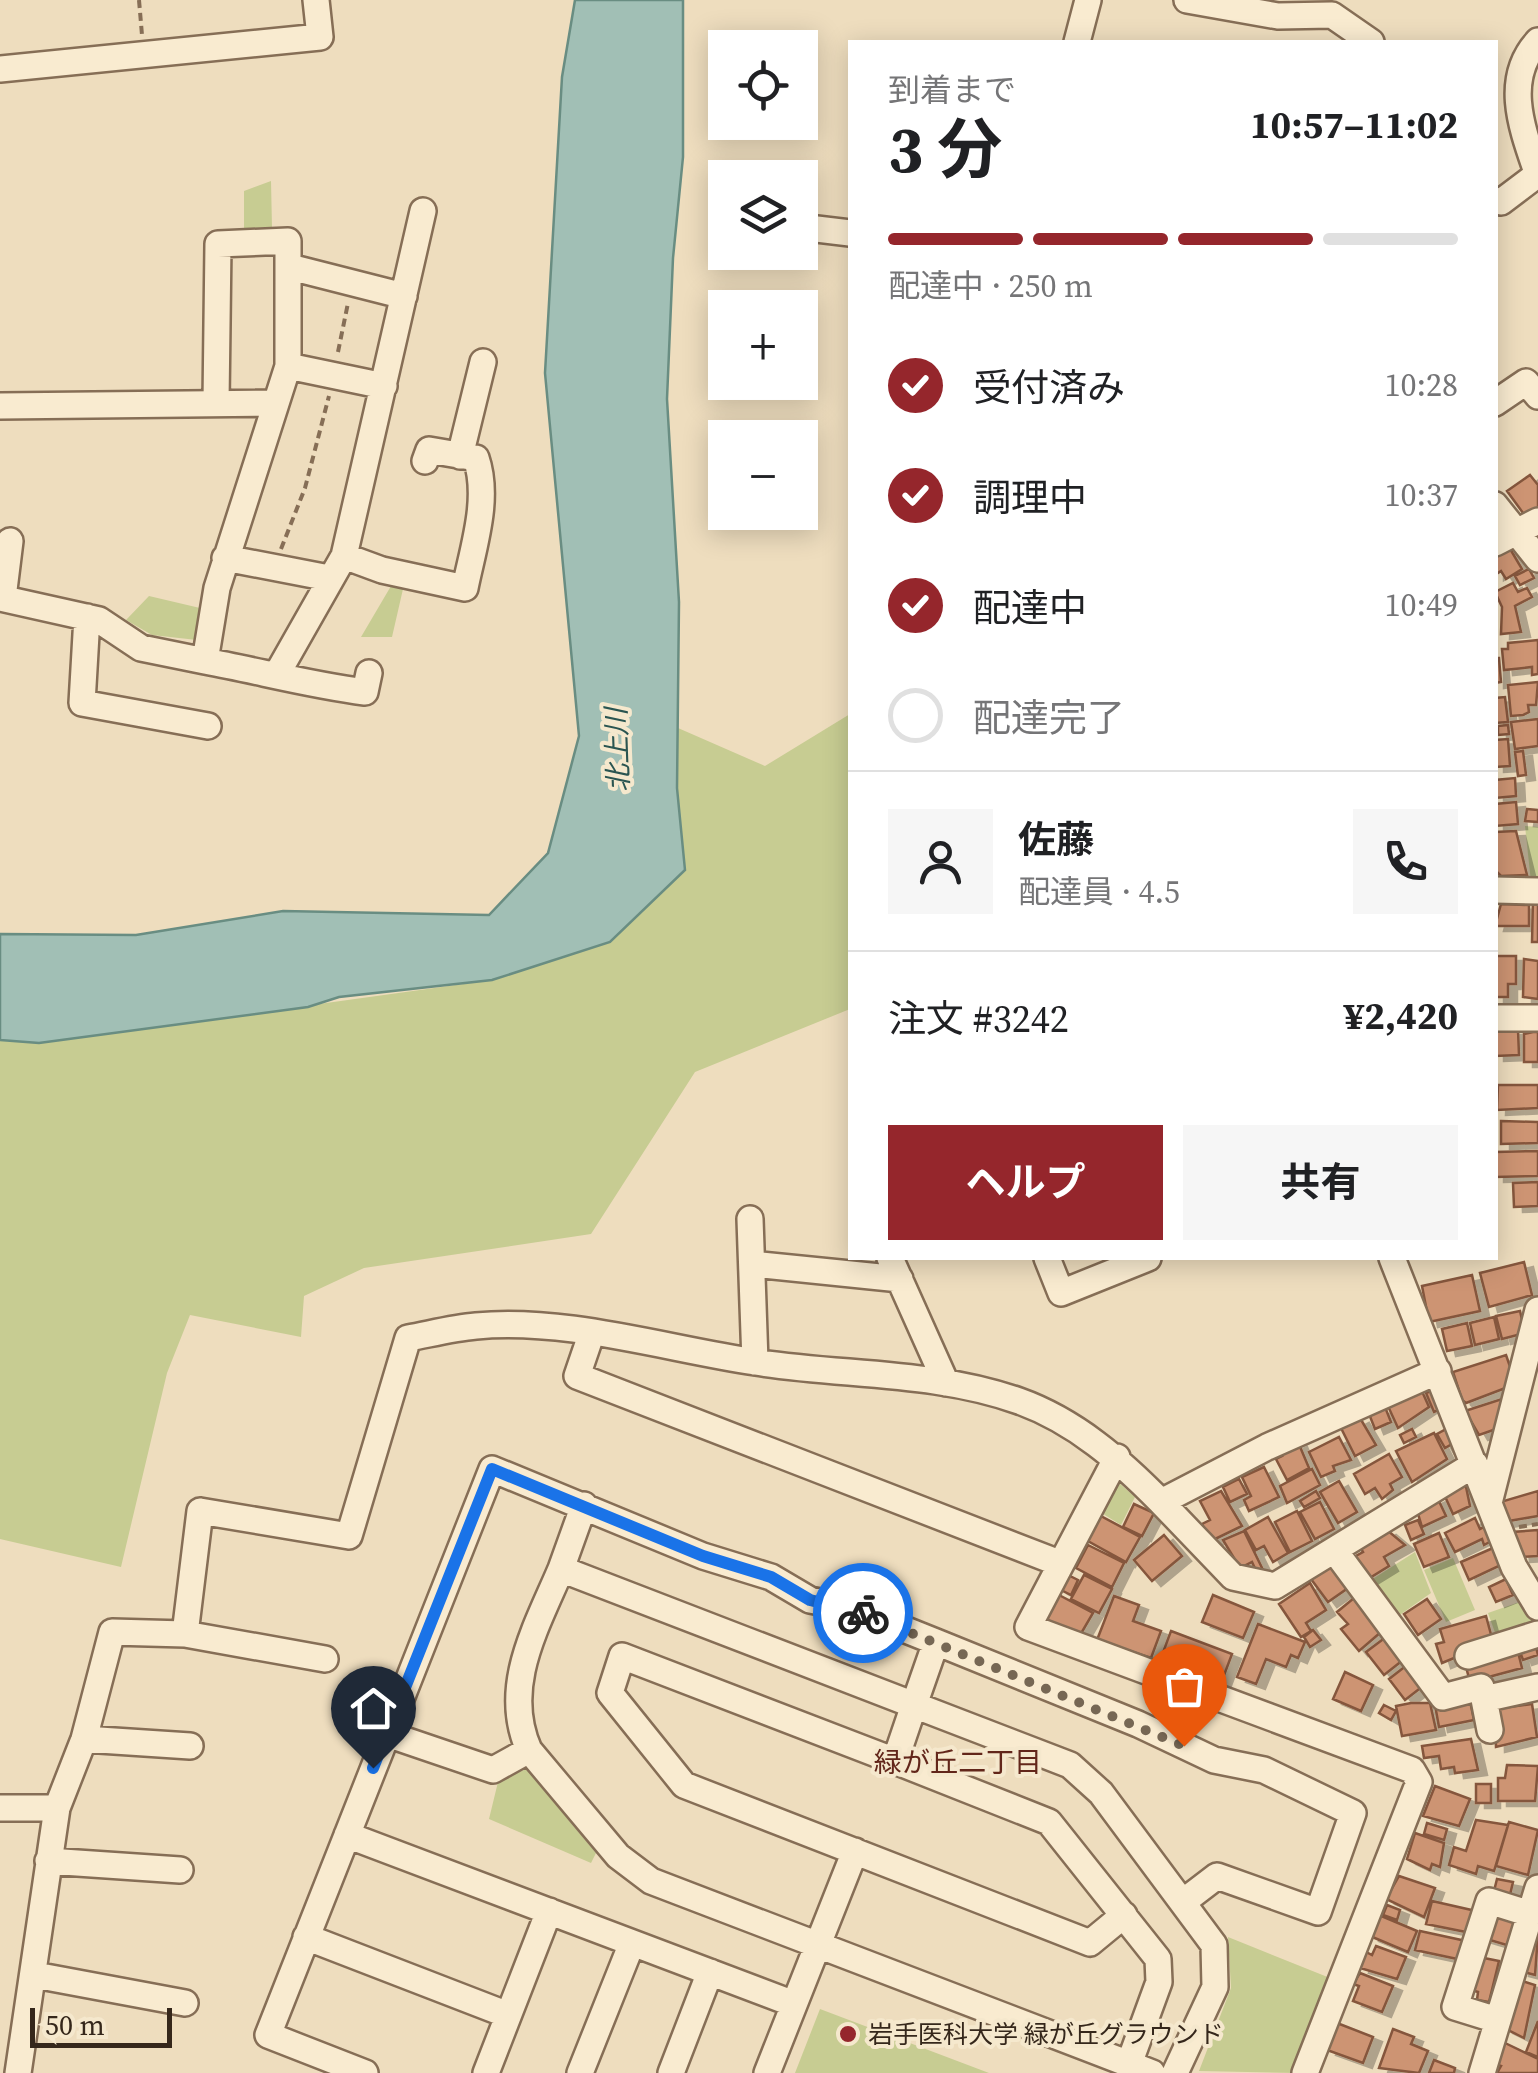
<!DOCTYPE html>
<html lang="ja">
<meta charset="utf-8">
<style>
body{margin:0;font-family:"Source Serif 4","Noto Sans JP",serif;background:#f6f6f6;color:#202124;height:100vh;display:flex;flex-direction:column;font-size:38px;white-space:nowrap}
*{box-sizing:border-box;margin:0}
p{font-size:32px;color:#757577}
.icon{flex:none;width:55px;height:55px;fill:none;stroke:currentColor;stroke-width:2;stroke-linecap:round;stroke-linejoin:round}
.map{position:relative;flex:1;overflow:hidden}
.side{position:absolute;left:848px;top:40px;width:650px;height:1220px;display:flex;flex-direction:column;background:#fff;border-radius:0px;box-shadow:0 5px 25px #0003}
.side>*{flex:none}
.tools{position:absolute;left:708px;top:30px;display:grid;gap:20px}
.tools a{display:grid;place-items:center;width:110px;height:110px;border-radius:0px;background:#fff;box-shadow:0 5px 25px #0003;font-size:50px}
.scale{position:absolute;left:30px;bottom:25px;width:142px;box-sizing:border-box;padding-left:10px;border:5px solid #35271b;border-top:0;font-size:28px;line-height:35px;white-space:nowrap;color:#35271b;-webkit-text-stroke:8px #f5e8cd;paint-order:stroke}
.pin{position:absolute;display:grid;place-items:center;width:85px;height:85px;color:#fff;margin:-102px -42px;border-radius:50% 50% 50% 0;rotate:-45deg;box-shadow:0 0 10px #0007}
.pin .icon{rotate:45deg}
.courier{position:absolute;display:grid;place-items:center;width:100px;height:100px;margin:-50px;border:8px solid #1a73e8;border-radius:50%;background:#fff;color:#222;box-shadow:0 2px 12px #0007}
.overview em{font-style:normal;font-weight:700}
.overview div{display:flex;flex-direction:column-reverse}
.overview{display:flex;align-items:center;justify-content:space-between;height:170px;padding:0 40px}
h1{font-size:65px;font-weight:700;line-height:75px}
.bar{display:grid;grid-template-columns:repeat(4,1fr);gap:15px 10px;align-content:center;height:120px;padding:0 40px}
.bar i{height:12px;border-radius:8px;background:#e0e0e0}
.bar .on{background:#95262c}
.bar p{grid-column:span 4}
.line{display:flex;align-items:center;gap:25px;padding:0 40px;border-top:2px solid #e0e0e0}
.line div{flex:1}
.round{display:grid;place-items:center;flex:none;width:105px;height:105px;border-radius:0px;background:#f6f6f6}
ol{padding:0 40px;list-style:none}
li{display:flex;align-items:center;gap:30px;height:110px}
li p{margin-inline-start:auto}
li .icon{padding:10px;border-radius:50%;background:#95262c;color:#fff;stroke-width:4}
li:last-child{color:#757577}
li i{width:55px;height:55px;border:5px solid #e0e0e0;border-radius:50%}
.action{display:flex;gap:20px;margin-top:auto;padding:20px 40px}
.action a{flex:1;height:115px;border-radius:0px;background:#95262c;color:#fff;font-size:40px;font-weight:700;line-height:115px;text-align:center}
.action a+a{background:#f6f6f6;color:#202124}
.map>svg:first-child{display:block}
.green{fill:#c7cc92}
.water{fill:#a1bfb5;stroke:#698d82;stroke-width:2.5}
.building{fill:#cd9473;stroke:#85563c;stroke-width:2.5;filter:url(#shadow)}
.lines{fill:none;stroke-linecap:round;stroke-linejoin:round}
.minor-casing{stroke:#866e56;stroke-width:30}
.path{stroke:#866e56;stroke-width:4;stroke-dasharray:8 5;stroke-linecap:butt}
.minor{stroke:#f9ebd0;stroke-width:25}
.done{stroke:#766754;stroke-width:10;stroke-dasharray:0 18}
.route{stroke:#1a73e8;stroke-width:12}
.poi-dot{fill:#95262c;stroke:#f5e8cd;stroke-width:4}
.labels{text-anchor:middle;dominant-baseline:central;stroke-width:8;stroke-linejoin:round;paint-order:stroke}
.poi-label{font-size:25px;fill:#35271b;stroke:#f5e8cd;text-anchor:start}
.water-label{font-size:28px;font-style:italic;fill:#2a5551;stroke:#f5e8cd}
.neighbourhood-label{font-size:28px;fill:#62261a;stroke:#f5e8cd}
</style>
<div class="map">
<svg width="1538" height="2073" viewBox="0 0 1538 2073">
<defs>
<filter id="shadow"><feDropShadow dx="9" dy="5" stdDeviation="0" flood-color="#0004"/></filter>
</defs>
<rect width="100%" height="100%" fill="#eeddbe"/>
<path class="green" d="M271,181l1,47 -28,2v-39z
M391,586l12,3 -11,48h-31z
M149,596l51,12 -3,32 -45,-5 -26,-15z
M850,714v295l-155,63 -104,162 -227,34 -60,28 -3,41 -111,-22 -23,58 -46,194 -121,-28v-499l39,3 453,-63 118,-38 67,-154 1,-60 87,38z
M1525,826l13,1v55h-7z
M1118,1482l17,15 -14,28 -21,-13z
M1415,1552l16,41 -37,26 -26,-37z
M1453,1558l22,52 -29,12 -22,-52z
M1528,1599l10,28 -40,14 -10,-28z
M526,1769l70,84 -5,10 -102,-44 9,-37z
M1228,1937l102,41 -34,95 -97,-2 32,-83z
M820,2009l169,64h-194z"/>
<path class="water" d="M575,0h108v157l-10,101 -6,141 12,203 -2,186 8,82 -75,72 -118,38 -153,17 -31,10 -269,36 -39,-3v-106l136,1 147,-24 206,4 59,-62 31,-117 -34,-363 17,-296z"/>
<path class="building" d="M1530,475l8,10v23l-12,9 -19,-26z
M1509,547l13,22 -16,10 -5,-8 -6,4v-19z
M1529,569l5,9 -14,7 -5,-9z
M1513,583l5,9 9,-4 5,9 -17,9 6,26 -20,2 1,-27 -7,-15z
M1538,640v34l-6,1v-8l-28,3 -2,-21h6v-6z
M1495,658h4l2,24 -6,1z
M1538,682l-2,23h-8l1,7 -6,3 -12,1 -3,-31z
M1505,697l3,25 -13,1v-25z
M1538,719v27l-23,3 -4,-27z
M1508,725l1,9 -11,1v-9z
M1508,739l2,27 -15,1v-27z
M1523,751l3,24 -8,1 -3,-24z
M1515,778l1,18 -21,2v-18z
M1516,802l2,22 -23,2v-22z
M1527,809l11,1v12l-13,-1z
M1516,831l11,44 -26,1 -6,-6v-38z
M1533,899h5v43h-6z
M1501,904l28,1v21h-34z
M1495,956h21v28h-8v13h-13z
M1524,959l14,2v38l-15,-2z
M1495,1030h23l1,25 -24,1z
M1533,1032h5v30h-14v-28z
M1498,1085h40v23l-41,2z
M1501,1121l37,1v21l-37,1z
M1538,1151v25l-43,1v-25z
M1538,1182v24l-24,1 -1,-24z
M1524,1262l8,33 -43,12 -9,-34z
M1472,1275l8,36 -51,11 -7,-36z
M1520,1311l5,22 -23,6 -6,-23z
M1494,1317l5,22 -24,6 -5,-22z
M1467,1323l5,23 -25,5 -5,-22z
M1506,1355l10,29 -50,19 -4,-3 -9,-28z
M1421,1389l8,18 -31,21 -11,-24z
M1436,1389l8,19 -10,4 -8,-19z
M1505,1398l-6,30 -20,7 -14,-24z
M1385,1407l6,15 -16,7 -6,-15z
M1360,1418l16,27 -21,11 -14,-28z
M1450,1427l7,14 -12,7 -8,-14z
M1412,1429l4,8 -12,6 -4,-8z
M1434,1433l13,26 -35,23 -16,-31z
M1339,1437l12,23 -18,6 2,5 -14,6 -12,-25z
M1298,1442l11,26 -22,12 -11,-21 6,-3 -3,-4z
M1389,1454l13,23 -12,7 3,6 -11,9 -7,-11 -10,6 -11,-20z
M1264,1467l15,30 -30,14 -5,-11 7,-4 -9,-19z
M1312,1469l8,16 -33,18 -7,-17z
M1239,1479l8,15 -17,8 -7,-15z
M1339,1481l18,31 -19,11 -18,-31z
M1465,1482l5,24 -17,8 -10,-22z
M1221,1491l21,35 -31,15 -9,-17 8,-4 -10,-19z
M1316,1491l4,7 -16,9 -4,-6z
M1538,1491v25l-35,6 -6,-19z
M1437,1497l9,19 -24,11 -6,-20z
M1320,1502l14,27 -19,10 -15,-27z
M1134,1504l20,9 -12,23 -19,-9z
M1297,1511l15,30 -22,11 -15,-30z
M1099,1515l41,22 -14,25 -40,-22z
M1268,1517l20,36 -15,9 -9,-16 -8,4 -11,-20z
M1475,1518l5,11 8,-4 7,14 -11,6 -2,-6 -27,13 -10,-19z
M1418,1520l6,14 -13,6 -6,-15z
M1387,1530l18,15 -21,12 5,9 -21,13 -14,-22 9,-5 -3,-5z
M1538,1530v26l-17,1 -1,-10 -6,1 -2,-16z
M1244,1531l20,41 -6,3 -6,-13 -12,6 -17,-28z
M1439,1533l10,24 -25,10 -10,-23z
M1164,1535l18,21 -30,25 -18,-21z
M1088,1545l36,18 -12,24 -36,-19z
M1493,1548l8,17 -32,15 -8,-18z
M1334,1563l14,25 -20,14 -17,-23z
M1066,1574l12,6 -7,15 -12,-6z
M1084,1575l28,14 -13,24 -28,-14z
M1506,1579l7,16 -17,7 -7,-15z
M1310,1583l16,27 -20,13 5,8 -10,6 -22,-33z
M1059,1595l34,18 -14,24 -37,-20z
M1213,1595l41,17 -11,26 -41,-16z
M1114,1596l25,9 -6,16 28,10 -10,27 -54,-18z
M1354,1598l27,34 -22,19 -18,-22 7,-5 -11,-12z
M1427,1599l14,20 -23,16 -14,-21z
M1486,1616l7,26 -51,21 -6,-19 8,-2 -4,-13z
M1258,1624l47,18 -7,16 -7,-3 -5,12 -20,-8 -10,25 -19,-7z
M1313,1630l8,10 -11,7 -6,-10z
M1171,1631l61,23 -12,32 -61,-23z
M1386,1637l17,23 -19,15 -18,-23z
M1535,1643l3,12 -15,5 -4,-11z
M1517,1648l5,20 -52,14 -5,-19z
M1407,1665l16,21 -18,14 -16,-21z
M1345,1672l28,13 -12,26 -28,-12z
M1470,1701l4,19 -35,7 -4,-22z
M1411,1703h19l6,27 -34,6 -6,-30z
M1532,1704l5,33 -41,10 -1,-38z
M1384,1705l12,6 -5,9 -12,-7z
M1471,1739l7,31 -23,3 -1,-6 -13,2 -2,-13 -15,2 -2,-12z
M1507,1765l31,1 -3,35h-37v-23h7z
M1476,1784h15v19h-15z
M1435,1786l35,13 -11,27 -36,-10z
M1476,1820l32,5 -14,46 -16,-5 -2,8 -27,-9 5,-18 12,4z
M1509,1822l29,8 -10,45 -32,-9z
M1427,1823l20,6 -3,11 -20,-6z
M1415,1833l29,10 -4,24 -8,-3 -2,6 -23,-11z
M1399,1876l36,12 -11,29 -38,-18z
M1497,1879l16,3 -4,17 -16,-4z
M1432,1901l44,10 -5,22 -45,-9z
M1387,1905l13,5 -3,10 -14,-5z
M1491,1913l27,8 -8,25 -27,-8z
M1379,1915l38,16 -9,21 -38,-16z
M1420,1931l46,10 -4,19 -47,-10z
M1531,1932l7,2 -3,41 -15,-4z
M1376,1946l30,11 -9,22 -37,-11 6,-16 6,3z
M1479,1957l20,4 -10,41 -12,-2 1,-8 -7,-2z
M1360,1973l33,13 -11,26 -29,-11 6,-15 -6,-2z
M1519,1980l16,5 -11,53 -20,-10z
M1538,2021v36l-12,-5z
M1337,2023l36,14 -10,26 -36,-13z
M1393,2029l21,8 -3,7 17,7 -9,22 -40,-5z
M1503,2042l35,17v14h-41l4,-7 -9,-3z
M1434,2060l21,8 -1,5h-25z"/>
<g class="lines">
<defs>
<path id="minor" d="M1187,0l91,16 54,-1 39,27
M1538,41c-36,39 -15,90 0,134
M1077,42l11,-42
M0,69l320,-32 -4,-37
M1495,200l6,2 37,-28
M800,227l50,6
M290,267l114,29
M288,366l96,20
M1495,403l31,-21 12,14
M0,406l276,-3
M460,456l23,-94
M1495,505l43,54
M1495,543l43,-22
M344,556l79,-345
M225,558l104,20
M0,598l99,22 42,28 64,13 12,-73 71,-222v-125l-70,3 -2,159
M3,598l7,-57
M87,617l-5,86 126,23
M205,661c54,10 105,24 160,31l4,-19
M277,674l67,-118 38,14 83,18c8,-40 25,-89 11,-130l-47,-8 -4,11
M1495,890l43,1
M1495,1018h43
M750,1219l5,143
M890,1258l56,125
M1047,1258l14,35 87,-35
M1392,1258l122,309 24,40
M752,1264l148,15
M591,1335l-14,41 482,187
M1117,1457l-89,170 384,143 7,12 -114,291
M1161,1502l72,75 42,9 200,-122
M1489,1503l49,-193
M584,1505l-23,64 353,136 22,-63
M1335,1551l108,146 38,-10 3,12 54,-12
M185,1634l140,25
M1468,1656l70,-22
M1484,1699l6,31
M387,1734l106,36 36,-20 89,106 33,25 478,183
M84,1739l106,7
M529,1750c-28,-63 7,-122 32,-181
M895,1761l-273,-105 -12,37 74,92 406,158 34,-28
M0,1808h57
M347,1835l447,169
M48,1861l132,9
M306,1937l202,78
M35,1975l150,28
M1497,2020l-42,-13 34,-106 41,13
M18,2073l39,-265 27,-69 28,-107 73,2 15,-123 149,25 59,-198c22,-4 45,-10 68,-12 88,-9 192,23 279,36 88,14 180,9 264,39 56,20 102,60 142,101l106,-55 171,-76
M365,2073l-97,-38 224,-566 211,87 68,21 39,23 41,8 85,34 202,82 76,36 50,10 89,43 -35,99 -101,-36 -34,26
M486,2073l63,-162
M580,2073l52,-130
M671,2073l39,-101
M767,2073l88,-222
M1152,2073l-23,-9 30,-82 -1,-23 -109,-137 -154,-61 19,-56 156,60 31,28 113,152 1,42 -40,86
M1482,2073l56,-185"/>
</defs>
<use href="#minor" class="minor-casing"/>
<path class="path" d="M139,0l3,35
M338,352l10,-49
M281,549l24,-61 24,-92
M1519,1527l19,-3"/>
<use href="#minor" class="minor"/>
</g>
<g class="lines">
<path class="done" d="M863,1613l321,133"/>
<path class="route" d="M373,1768l119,-299 211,87 68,21 39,23 53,13"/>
</g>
<circle class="poi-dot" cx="848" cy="2034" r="10"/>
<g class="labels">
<g class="poi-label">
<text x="868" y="2034">岩手医科大学 緑が丘グラウンド</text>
</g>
<g class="water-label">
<text transform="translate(617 750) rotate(-92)">北上川</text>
</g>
<g class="neighbourhood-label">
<text x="958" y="1762">緑が丘二丁目</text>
</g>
</g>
</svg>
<div class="tools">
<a><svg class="icon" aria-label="locate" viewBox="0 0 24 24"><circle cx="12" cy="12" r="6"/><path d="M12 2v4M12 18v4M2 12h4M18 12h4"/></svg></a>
<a><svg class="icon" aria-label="layers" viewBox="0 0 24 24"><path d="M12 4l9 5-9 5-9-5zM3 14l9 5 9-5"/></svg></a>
<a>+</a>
<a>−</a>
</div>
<div class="scale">50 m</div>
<div class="pin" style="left:1184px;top:1746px;background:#ea580c"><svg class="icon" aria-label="bag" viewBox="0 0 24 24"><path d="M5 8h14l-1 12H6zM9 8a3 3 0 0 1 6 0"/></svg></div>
<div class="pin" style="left:373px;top:1768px;background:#1f2937"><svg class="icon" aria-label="home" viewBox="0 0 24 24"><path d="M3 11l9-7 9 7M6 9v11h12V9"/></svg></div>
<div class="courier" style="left:863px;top:1613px"><svg class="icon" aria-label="bike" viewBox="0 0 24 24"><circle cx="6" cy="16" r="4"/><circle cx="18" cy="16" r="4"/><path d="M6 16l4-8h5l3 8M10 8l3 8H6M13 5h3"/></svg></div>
<section class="side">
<div class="overview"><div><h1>3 分</h1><p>到着まで</p></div><em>10:57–11:02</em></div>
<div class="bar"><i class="on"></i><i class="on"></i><i class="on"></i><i></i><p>配達中 · 250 m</p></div>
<ol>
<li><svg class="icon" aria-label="check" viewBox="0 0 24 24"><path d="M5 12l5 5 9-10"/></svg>受付済み<p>10:28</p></li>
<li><svg class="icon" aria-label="check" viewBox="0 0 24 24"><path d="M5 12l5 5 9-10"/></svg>調理中<p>10:37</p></li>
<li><svg class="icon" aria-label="check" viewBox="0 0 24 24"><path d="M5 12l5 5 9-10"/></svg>配達中<p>10:49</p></li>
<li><i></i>配達完了</li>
</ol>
<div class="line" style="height:180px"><a class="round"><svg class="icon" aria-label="person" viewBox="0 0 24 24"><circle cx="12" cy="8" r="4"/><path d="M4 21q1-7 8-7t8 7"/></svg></a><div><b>佐藤</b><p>配達員 · 4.5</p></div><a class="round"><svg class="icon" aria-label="phone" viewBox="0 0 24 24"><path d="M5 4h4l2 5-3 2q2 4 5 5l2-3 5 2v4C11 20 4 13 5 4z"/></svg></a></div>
<div class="line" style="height:130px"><div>注文 #3242</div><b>¥2,420</b></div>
<div class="action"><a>ヘルプ</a><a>共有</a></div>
</section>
</div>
